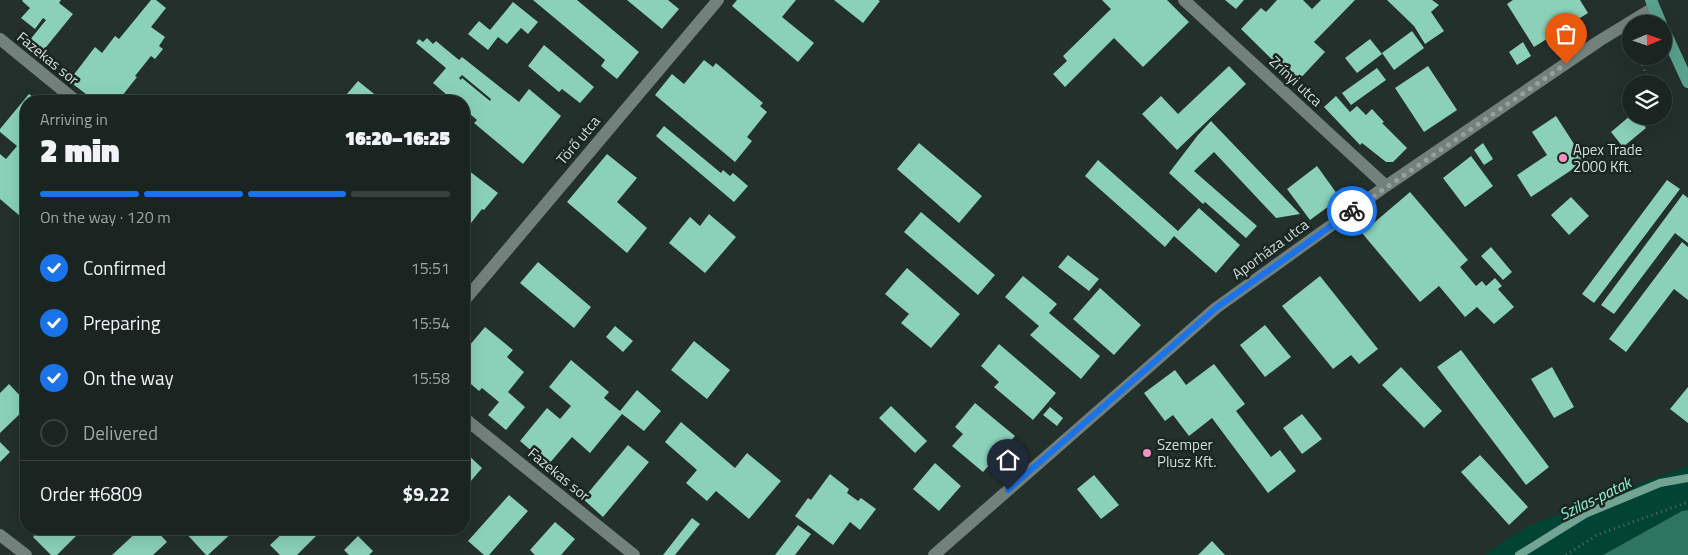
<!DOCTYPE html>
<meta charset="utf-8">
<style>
body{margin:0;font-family:"Titillium Web",sans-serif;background:#27302d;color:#f1f3f6;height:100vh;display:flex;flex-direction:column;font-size:19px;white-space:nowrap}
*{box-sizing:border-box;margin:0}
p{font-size:16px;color:#9fa4a5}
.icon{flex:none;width:28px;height:28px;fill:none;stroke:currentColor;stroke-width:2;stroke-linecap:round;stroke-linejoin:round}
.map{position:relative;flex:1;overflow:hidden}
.panel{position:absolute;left:20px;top:95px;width:450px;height:440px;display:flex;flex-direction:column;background:#1a2420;border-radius:20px;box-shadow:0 5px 20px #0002,0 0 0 1px #38413e}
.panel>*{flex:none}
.needle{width:32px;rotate:88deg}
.fabs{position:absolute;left:1622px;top:15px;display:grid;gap:10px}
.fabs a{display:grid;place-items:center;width:50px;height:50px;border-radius:50%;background:#1a2420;box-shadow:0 5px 20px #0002,0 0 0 1px #38413e;font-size:25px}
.pin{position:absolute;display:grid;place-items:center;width:42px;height:42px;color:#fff;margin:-51px -21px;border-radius:50% 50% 50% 0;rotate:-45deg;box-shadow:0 0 5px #0007}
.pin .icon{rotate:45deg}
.courier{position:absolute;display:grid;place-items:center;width:50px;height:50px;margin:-25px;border:4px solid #1a73e8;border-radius:50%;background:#fff;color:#222;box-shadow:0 1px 6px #0007}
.head em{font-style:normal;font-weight:800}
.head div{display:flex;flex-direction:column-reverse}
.head{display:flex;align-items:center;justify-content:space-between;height:85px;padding:0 20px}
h1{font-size:32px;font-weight:800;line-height:38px}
.bar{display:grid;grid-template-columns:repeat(4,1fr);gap:8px 5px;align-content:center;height:60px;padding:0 20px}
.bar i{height:6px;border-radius:4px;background:#38413e}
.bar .selected{background:#1a73e8}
.bar p{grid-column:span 4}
.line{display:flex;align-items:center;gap:12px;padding:0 20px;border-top:1px solid #38413e}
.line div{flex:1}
ol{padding:0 20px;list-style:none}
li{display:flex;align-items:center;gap:15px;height:55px}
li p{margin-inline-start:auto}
li .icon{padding:5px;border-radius:50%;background:#1a73e8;color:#fff;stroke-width:4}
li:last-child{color:#9fa4a5}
li i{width:28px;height:28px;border:2px solid #38413e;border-radius:50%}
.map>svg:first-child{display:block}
.green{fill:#024434}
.forest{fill:#2e7560}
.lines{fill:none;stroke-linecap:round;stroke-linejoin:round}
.stream{stroke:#71a493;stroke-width:8}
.building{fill:#8bd1b9;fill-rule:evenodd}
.path{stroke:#5e6965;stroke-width:3;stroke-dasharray:1 4;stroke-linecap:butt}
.minor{stroke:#73817c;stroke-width:12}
.major{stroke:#59a18c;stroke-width:12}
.done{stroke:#96a09c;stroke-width:5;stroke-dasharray:0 9}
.route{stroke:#1a73e8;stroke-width:6}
.poi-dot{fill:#fb8fc4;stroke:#1a2621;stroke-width:2}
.labels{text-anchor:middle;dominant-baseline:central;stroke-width:5;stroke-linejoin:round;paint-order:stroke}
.street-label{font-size:15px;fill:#d4dcd9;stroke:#1a2621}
.poi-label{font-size:15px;fill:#d4dcd9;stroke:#1a2621;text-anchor:start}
.water-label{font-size:16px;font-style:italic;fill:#8ff6d3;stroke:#1a2621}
</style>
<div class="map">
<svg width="1688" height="555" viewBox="0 0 1688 555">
<rect width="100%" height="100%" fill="#23302b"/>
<path class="green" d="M1688,466v44l-6,1 -79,44h-119l44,-29z"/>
<path class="forest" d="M1688,510v45h-85l79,-44z"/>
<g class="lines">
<path class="stream" d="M1519,555l66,-41 75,-31 28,-5"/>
</g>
<path class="building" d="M23,0h38l-2,3 14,11 -35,43 -13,-11 21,-26 -3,-2 -8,11 -14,-11 9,-10 -8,-7z
M151,0h5l10,8 -15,19 14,10 -6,9 4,3 -8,10 -4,-3 -16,20 2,1 -19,24h-23l-26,-20 26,-34 7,6 13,-17 4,3z
M533,0h44l62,52 -22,27 -16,-13 4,-6z
M627,0h41l11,9 -17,20z
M737,0h59l-14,17 32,26 -16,19 -66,-56z
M834,0h44l2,1 -17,22z
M1102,0h65l22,22 -46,45 -29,-29 -49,49 -12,-13 14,-13 -4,-5 48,-47z
M1225,0h19l-8,9z
M1277,0h26l9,9 9,-9h34l-41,42 11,10 -29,31 -55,-54 20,-21 5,4z
M1387,0h45l7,5 -8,7 13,19 -19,13 -11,-18z
M1513,0h67l8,13 -54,34 -27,-43z
M513,2l25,20 -10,12 -7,-6 -14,16 -9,-7 -10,13 -20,-16 11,-13 11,9z
M1412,31l12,17 -30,22 -12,-17z
M427,38l6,6 3,-3 23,19 3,-3 57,45 10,-13 32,27 -38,48 -49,-41 3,-3 -13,-11v-8h-10l-21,-18 13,-15 -30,-25 3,-4 4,3zM462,75l29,24 -1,2 -28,-23 -1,2 -2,-2z
M1370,39l12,15 -25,19 -12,-15z
M1523,42l8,14 -14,9 -8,-13z
M544,45l50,42 -14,16 -18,-14 -3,3 -31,-26z
M704,60l9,7 3,-4 47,40 -3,3 7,6 -20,25 5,4 -17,21 -80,-67 17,-21 12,10z
M1229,66l17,18 -69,66 -35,-36 19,-18 17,18z
M1428,66l29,44 -33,22 -29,-44z
M1377,68l9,12 -35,25 -9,-12z
M358,81l25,20h-42z
M29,94l9,7h-12v108l-6,7 -20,-17v-45l6,5 11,-13 -17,-14v-3z
M1336,96l14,16 7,-6 9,9 6,-6 12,13 -2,1 25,25 -14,14h-7l-24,-19 -2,2 -36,-38z
M1631,115l6,1 9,12 -23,19 -12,-15z
M1556,116l29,45 -54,36 -14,-22 30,-20 -15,-23z
M1211,121l89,93 -24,4 -62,-66 -20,19 63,55 -11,12 -41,-36 -2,2 -34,-31 29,-38z
M664,126l57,47 2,-3 7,6 3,-3 15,13 -14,16 -78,-66z
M919,143l63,53 -23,27 -62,-54z
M1483,143l10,16 -9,6 -10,-15z
M607,154l30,24 -20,24 30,26 -20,25 -60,-51z
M1471,156l22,30 -28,21 -22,-29z
M1098,160l80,71 21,-23 41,37 -24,28 -42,-37 -9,11 -80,-71z
M1317,166l23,32 -30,22 -23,-31z
M464,167l34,26 -14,17 -2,-1 -11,14 -7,-6z
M1667,180l13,9 -86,114 -12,-9z
M1410,192l58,68 -8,7 16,19 6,-5 4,5 9,-8 7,8 -4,3 16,18 -20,17 -17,-17 -12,10 -26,-31 -19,16 -58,-69z
M1683,194l5,4v45l-13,-10 -61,81 -13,-9z
M1571,197l18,19 -20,19 -18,-20z
M921,212l74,63 -17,20 -74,-63z
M709,214l27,23 -31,36 -36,-30 21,-26 10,9z
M1682,242l6,5v53l-14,-11 -48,63 -17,-13z
M1491,247l21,25 -9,8 -22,-24z
M1068,255l31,24 -10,12 -31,-24z
M538,262l53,45 -17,21 -54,-45z
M907,268l53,46 -29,34 -30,-25 8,-9 -24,-20z
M1023,276l34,28 -8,9 51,43 -19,23 -51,-44 9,-9 -34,-29z
M1320,276l58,73 -19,15 -8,-9 -18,14 -51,-63z
M1100,288l41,37 -27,30 -41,-36z
M1265,325l26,32 -26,20 -25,-32z
M615,326l18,15 -10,11 -17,-15z
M485,327l28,23 -6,7 17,15 -16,20 17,15 -19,23 -18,-15 11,-13 -17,-14 -3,3 -15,-13v-26z
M694,341l36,29 -23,29 -36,-29z
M999,344l57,49 -23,27 -39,-33 5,-5 -18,-16z
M1461,350l88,117 -23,18 -89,-118z
M571,360l38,32 -5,6 16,13 17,-21 24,21 -17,20 -22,-17 -32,39 -18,-16 -24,28 -28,-24 27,-33 13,11 11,-13 -22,-19z
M1214,364l31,40 -9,7 35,46 9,-7 16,21 -28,22 -56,-75 -23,18 -16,-21 -8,6 -21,-28 31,-23 11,15z
M1401,367l41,44 -18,17 -42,-43z
M1552,367l22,40 -20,11 -23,-39z
M9,384l17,18v6l-26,25v-40z
M1688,387v36l-18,-14z
M975,403l40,33 -32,36 -31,-26 11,-12 -8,-7z
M891,406l36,35 -12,12 -36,-35z
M1050,407l13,11 -6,8 -14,-11z
M1302,414l20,25 -20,15 -19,-26z
M681,422l54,46 12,-15 34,28 -32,38 -33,-28 -9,10 -21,-18 11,-13 -32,-28z
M0,442l10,10 -10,10z
M628,445l21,17 -46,55 -20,-18z
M464,451l18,17 -18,21z
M1480,455l48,52 -19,18 -48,-53z
M935,463l26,23 -22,25 -26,-22z
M830,474l19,15 -2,4 11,8 3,-3 15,11 -16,21 -10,-8 -17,23 -38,-29 13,-18 3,2z
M1094,475l25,30 -18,14 -24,-30z
M509,495l19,16 -39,44h-5l-16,-14z
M692,518l8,6 -25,31h-12z
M555,522l20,17 -14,16h-26l-5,-5z
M798,525l13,9 -16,21h-20z
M41,529h42l-26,26h-6l-18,-18z
M140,529h15l12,13 -14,13h-41z
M186,529h50l-28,26h-2l-22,-24z
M287,529h27l5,4 -22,22h-17l-10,-10z
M358,536l15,15 -4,4h-20l-5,-5z
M1212,541l13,14h-27z"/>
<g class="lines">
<path class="path" d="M1638,56l13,28
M1664,93l9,-3
M1566,555l31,-20 91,-33"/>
<path class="minor" d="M1184,0l202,186
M0,39l76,62
M464,301l254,-301
M464,418l170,137
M0,535l26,20
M934,555l282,-247 170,-122 213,-145 54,-33"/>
<path class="major" d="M1651,0l10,24
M1664,30l24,52"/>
</g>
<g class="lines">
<path class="done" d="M1352,211l214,-147"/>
<path class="route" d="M1008,490l208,-182 136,-97"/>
</g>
<g class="poi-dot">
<circle cx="1563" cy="158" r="5"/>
<circle cx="1147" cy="453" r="5"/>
</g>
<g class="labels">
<g class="street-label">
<text transform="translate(48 58) rotate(39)">Fazekas sor</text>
<text transform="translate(1296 81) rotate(43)">Zrínyi utca</text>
<text transform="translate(578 140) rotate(-50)">Törő utca</text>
<text transform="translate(1270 249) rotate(-36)">Aporháza utca</text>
<text transform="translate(559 474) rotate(39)">Fazekas sor</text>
</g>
<g class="poi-label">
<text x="1573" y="149">Apex Trade<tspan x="1573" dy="17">2000 Kft.</tspan></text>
<text x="1157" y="444">Szemper<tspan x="1157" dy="17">Plusz Kft.</tspan></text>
</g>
<g class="water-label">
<text transform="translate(1595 498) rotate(-26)">Szilas-patak</text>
</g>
</g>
</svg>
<div class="fabs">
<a><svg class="needle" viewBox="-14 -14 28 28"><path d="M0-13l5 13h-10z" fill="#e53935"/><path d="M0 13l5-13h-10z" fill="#9fa4a5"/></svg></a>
<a><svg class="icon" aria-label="layers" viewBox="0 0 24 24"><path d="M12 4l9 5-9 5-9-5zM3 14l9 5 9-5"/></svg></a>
</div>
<div class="pin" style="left:1566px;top:64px;background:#ea580c"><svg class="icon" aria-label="bag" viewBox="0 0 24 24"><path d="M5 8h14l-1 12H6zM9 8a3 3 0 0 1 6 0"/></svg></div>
<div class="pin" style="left:1008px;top:490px;background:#1f2937"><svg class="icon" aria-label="home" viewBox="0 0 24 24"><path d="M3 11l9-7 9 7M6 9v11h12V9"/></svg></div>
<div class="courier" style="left:1352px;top:211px"><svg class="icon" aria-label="bike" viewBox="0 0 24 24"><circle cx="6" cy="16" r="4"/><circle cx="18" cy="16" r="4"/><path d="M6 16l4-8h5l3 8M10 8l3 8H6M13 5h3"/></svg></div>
<section class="panel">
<div class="head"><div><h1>2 min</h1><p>Arriving in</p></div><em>16:20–16:25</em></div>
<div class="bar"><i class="selected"></i><i class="selected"></i><i class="selected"></i><i></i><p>On the way · 120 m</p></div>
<ol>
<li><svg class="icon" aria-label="check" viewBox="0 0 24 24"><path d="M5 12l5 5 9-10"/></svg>Confirmed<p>15:51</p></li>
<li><svg class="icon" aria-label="check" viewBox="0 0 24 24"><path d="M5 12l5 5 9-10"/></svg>Preparing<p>15:54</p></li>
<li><svg class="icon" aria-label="check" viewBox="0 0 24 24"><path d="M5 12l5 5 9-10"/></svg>On the way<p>15:58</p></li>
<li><i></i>Delivered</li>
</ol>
<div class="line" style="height:65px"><div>Order #6809</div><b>$9.22</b></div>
</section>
</div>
